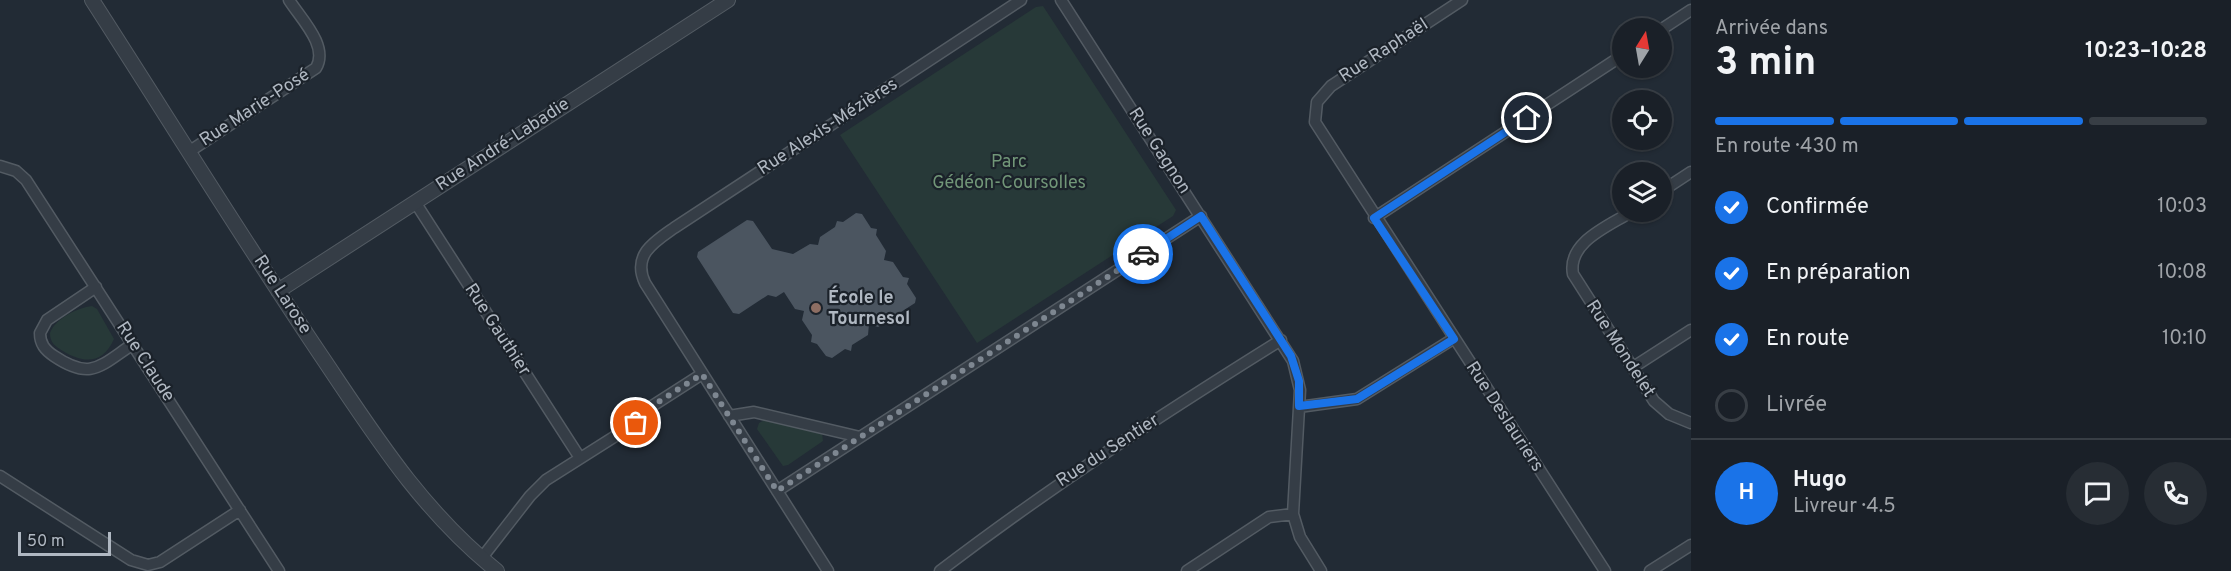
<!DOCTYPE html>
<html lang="fr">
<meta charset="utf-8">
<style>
body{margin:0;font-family:Overpass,sans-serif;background:#272d34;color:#f1f3f6;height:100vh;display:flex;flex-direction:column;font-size:22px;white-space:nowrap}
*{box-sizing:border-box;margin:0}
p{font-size:20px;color:#9fa3a8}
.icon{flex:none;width:33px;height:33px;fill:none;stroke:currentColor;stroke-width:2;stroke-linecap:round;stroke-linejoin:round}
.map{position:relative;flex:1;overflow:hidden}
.details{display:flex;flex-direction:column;background:#1a2028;width:540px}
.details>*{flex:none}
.needle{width:39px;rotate:11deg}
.fabs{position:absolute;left:1612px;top:18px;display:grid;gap:12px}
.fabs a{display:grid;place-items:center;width:60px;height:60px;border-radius:50%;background:#1a2028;box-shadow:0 2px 4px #0004,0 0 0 2px #383e45;font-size:30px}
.scale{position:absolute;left:18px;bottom:15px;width:93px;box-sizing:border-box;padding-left:6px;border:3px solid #b0b8c2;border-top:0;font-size:16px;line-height:21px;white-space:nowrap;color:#b0b8c2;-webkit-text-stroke:4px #1b222a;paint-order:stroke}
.pin{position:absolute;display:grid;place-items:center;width:51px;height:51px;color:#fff;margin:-26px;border:3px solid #fff;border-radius:50%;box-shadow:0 2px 6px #0007}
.courier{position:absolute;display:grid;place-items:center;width:60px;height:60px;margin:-30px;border:4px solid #1a73e8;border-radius:50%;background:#fff;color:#222;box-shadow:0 2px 8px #0007}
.overview em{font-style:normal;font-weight:700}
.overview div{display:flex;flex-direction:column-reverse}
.overview{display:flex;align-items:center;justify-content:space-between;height:102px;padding:0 24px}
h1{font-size:39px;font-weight:700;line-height:45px}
.bar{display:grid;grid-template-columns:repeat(4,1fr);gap:9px 6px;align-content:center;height:72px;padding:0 24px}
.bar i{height:8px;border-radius:4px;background:#383e45}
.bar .current{background:#1a73e8}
.bar p{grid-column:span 4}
.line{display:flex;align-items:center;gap:15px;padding:0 24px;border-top:2px solid #383e45}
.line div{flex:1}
.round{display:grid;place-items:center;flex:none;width:63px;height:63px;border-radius:32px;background:#272d34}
ol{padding:0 24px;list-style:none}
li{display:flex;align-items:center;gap:18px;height:66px}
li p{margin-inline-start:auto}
li .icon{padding:6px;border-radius:50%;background:#1a73e8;color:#fff;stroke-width:4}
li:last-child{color:#9fa3a8}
li i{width:33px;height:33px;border:3px solid #383e45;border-radius:50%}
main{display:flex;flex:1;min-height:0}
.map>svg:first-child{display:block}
.green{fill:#273938}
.building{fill:#4b5560}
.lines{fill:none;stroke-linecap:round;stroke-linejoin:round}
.minor-casing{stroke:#535b63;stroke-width:13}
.tertiary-casing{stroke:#535b63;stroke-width:16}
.minor{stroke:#353d46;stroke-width:10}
.tertiary{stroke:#353d46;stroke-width:14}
.done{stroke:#7e8791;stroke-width:6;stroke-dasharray:0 10.8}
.route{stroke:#1a73e8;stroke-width:8}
.education-dot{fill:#8d6e63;stroke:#1b222a;stroke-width:2}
.labels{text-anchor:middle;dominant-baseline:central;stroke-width:4.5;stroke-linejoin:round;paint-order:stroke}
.street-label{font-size:18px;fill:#b0b8c2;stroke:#1b222a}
.park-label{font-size:18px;fill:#719678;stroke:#1b222a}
.poi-label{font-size:18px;font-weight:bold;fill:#b0b8c2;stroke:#1b222a;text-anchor:start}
</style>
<main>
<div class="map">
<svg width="1691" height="571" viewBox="0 0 1691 571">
<rect width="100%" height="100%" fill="#222b35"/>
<path class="green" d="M1043,6l133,204 -3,6 -196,127 -137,-208 196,-128z
M92,306l5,3 17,30c-11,25 -30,25 -51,12 -8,-5 -13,-8 -13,-18 6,-15 27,-25 42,-27z
M766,419l56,14 1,8 -35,24 -5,1 -26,-37 2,-6z"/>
<path class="building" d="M856,213l6,1 9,14 6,1 -1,6 10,16 -2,9 9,2 10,15 6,1 -2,6 9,14 -1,5 -14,9 -1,6 -6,-1 -16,10 -9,-3 -1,11 -16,10 -1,6 -6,-2 -13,9 -6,-2 -9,-12 -6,-2 1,-7 -10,-15 2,-9 -9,-2 -11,-17 -8,5 -8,-2 -29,19 -6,-1 -36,-56 1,-5 49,-32 6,1 19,28 21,5 17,-10 8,1 2,-8 15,-10 2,-6 6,1z"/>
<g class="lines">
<defs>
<path id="minor" d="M1061,0l232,361 7,29 -7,124 7,23 21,34
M1462,0l-131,86 -14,16 -2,20 290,449
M1662,29l29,-19
M190,151l126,-83c13,-22 -15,-49 -27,-68
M0,166l16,5 10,9 253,391
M1662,191l29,-19
M415,202l165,256
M1631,212c-22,14 -64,30 -58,62l81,127 15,13 22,9
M1374,218l249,-163
M96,287l-49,33 -7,13c0,11 5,17 14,23 37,25 46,10 79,-12
M1632,368l59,-38
M1299,407l58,-8 96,-60
M729,416l25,-4 106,25
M0,476l131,84 17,5 12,-3 80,-52
M777,491l424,-275
M481,559l49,-63 16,-16 90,-57 13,-15 53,-34
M828,571l-183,-288c-13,-28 9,-41 29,-55l347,-228
M940,571c110,-84 224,-158 341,-231
M1187,571l82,-54 24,-3
M1650,571l41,-26"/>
<path id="tertiary" d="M92,0c76,118 150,238 228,354 54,80 100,155 177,217
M278,291l450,-291"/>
</defs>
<use href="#minor" class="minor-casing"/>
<use href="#tertiary" class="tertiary-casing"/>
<use href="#minor" class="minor"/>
<use href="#tertiary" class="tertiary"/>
</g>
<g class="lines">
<path class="done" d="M636,423l13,-15 53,-34 75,117 366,-237"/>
<path class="route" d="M1143,254l58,-38 90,140 8,25v25l58,-7 97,-60 -80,-121 153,-100"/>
</g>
<circle class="education-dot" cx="816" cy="308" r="6"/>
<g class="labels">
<g class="street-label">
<text transform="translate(1384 51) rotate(-33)">Rue Raphaël</text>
<text transform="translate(255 108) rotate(-33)">Rue Marie-Posé</text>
<text transform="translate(828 127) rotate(-33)">Rue Alexis-Mézières</text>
<text transform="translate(503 145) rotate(-33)">Rue André-Labadie</text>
<text transform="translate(1159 151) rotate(57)">Rue Gagnon</text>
<text transform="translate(282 295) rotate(57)">Rue Larose</text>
<text transform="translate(497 330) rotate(57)">Rue Gauthier</text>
<text transform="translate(1620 349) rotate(57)">Rue Mondelet</text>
<text transform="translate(145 362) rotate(57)">Rue Claude</text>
<text transform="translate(1504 417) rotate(57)">Rue Deslauriers</text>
<text transform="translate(1108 451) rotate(-33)">Rue du Sentier</text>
</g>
<g class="park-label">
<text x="1009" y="162">Parc<tspan x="1009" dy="21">Gédéon-Coursolles</tspan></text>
</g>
<g class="poi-label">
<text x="828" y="298">École le<tspan x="828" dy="21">Tournesol</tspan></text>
</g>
</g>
</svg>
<div class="fabs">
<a><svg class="needle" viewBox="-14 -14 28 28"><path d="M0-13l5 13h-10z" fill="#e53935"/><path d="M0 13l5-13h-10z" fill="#9fa3a8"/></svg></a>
<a><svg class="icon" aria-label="locate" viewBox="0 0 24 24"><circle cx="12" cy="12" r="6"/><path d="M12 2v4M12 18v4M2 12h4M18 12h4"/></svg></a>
<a><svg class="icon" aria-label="layers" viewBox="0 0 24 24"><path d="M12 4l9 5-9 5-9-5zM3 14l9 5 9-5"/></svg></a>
</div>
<div class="scale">50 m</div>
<div class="pin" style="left:636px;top:423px;background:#ea580c"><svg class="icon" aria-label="bag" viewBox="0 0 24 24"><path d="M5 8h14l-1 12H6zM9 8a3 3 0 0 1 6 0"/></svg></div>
<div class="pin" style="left:1527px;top:118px;background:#1f2937"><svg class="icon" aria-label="home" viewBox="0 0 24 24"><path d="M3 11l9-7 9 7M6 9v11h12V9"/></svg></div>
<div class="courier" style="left:1143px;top:254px"><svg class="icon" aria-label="car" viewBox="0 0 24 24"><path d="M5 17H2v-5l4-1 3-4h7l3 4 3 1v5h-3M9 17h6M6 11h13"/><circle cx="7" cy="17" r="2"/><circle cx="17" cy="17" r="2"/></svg></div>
</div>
<section class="details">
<div class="overview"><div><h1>3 min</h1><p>Arrivée dans</p></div><em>10:23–10:28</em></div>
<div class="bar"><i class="current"></i><i class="current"></i><i class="current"></i><i></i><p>En route · 430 m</p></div>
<ol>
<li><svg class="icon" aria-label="check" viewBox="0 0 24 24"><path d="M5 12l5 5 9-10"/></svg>Confirmée<p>10:03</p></li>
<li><svg class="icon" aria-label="check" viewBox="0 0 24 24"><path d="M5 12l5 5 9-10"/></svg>En préparation<p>10:08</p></li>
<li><svg class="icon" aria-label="check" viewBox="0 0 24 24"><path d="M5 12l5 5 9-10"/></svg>En route<p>10:10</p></li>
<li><i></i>Livrée</li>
</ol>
<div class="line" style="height:108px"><b class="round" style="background:#1a73e8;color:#fff">H</b><div><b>Hugo</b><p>Livreur · 4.5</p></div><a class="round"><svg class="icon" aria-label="chat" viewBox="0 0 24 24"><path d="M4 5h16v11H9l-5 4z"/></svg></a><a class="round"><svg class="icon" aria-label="phone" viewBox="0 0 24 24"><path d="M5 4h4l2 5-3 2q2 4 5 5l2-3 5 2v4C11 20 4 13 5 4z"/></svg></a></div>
</section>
</main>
